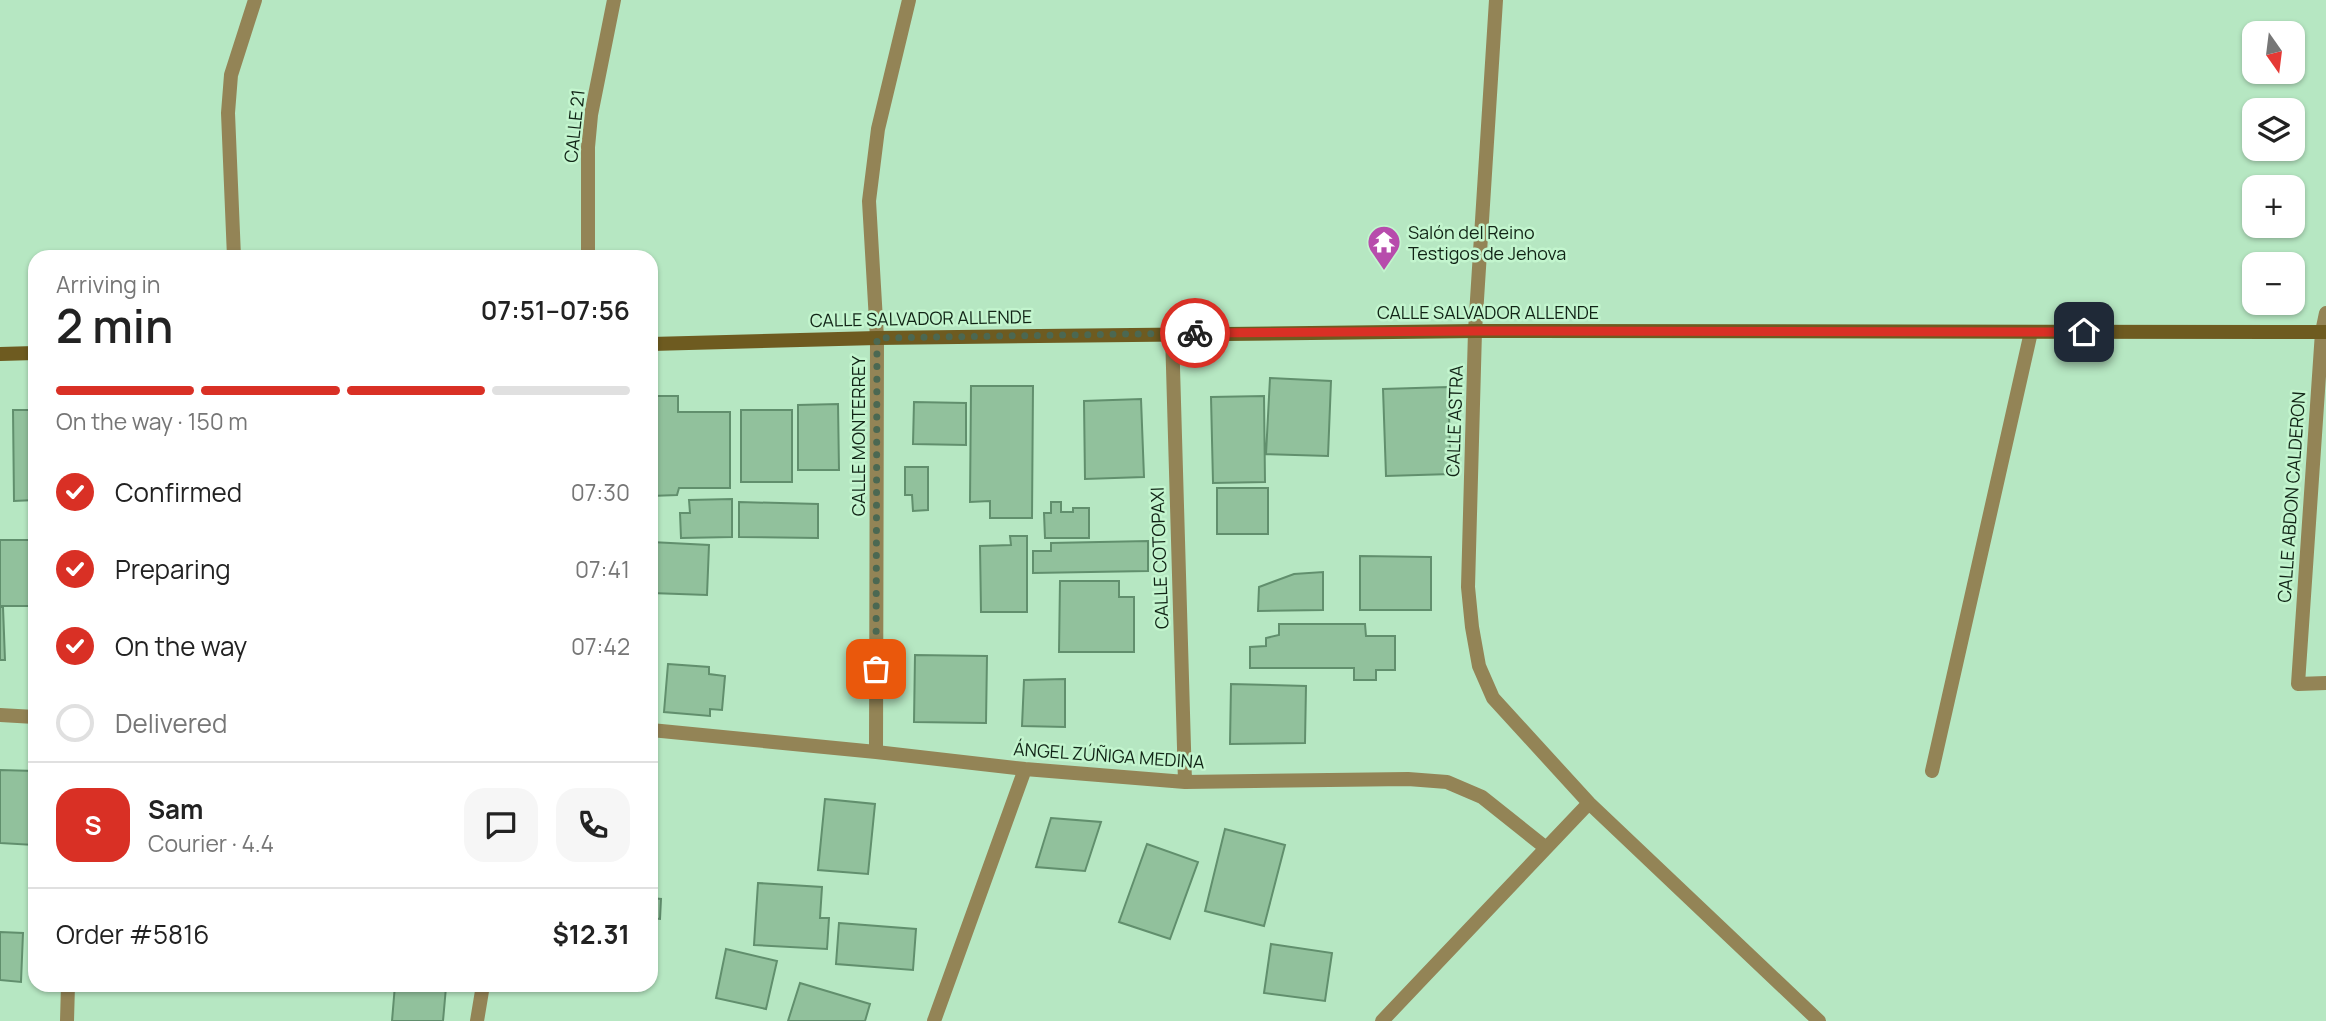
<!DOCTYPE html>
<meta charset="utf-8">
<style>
body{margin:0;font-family:Manrope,sans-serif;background:#f6f6f6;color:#222;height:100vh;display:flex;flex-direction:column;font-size:26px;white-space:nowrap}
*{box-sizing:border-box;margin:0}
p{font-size:23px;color:#767676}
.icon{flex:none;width:38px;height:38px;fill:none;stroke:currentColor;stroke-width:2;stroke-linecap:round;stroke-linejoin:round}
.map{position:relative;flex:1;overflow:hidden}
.sheet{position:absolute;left:28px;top:250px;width:630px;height:742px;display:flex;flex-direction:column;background:#fff;border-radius:21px;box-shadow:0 2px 5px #0004}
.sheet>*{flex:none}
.needle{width:46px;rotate:166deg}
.tools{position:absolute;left:2242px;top:21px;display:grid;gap:14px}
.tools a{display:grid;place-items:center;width:63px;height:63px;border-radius:14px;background:#fff;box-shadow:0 2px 5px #0004;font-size:35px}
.pin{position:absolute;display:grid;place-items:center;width:60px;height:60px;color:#fff;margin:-30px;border-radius:14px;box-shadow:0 4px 10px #0006}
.courier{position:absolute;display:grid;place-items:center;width:70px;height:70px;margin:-35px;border:5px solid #d93025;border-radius:50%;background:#fff;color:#222;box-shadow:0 2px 9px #0007}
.headline em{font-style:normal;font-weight:600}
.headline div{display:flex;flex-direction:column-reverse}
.headline{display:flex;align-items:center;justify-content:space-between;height:119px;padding:0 28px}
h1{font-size:46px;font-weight:600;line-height:52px}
.bar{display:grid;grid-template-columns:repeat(4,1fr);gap:10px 7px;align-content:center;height:84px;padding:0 28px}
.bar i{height:9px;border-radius:5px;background:#e0e0e0}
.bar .on{background:#d93025}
.bar p{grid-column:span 4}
.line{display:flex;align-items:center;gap:18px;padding:0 28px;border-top:2px solid #e0e0e0}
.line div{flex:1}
.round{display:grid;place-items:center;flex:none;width:74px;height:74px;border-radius:21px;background:#f6f6f6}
ol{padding:0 28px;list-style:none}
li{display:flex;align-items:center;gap:21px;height:77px}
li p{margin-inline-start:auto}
li .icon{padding:7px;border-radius:50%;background:#d93025;color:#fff;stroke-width:4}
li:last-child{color:#767676}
li i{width:38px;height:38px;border:4px solid #e0e0e0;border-radius:50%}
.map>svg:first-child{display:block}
.building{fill:#91c19c;stroke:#618f6d;stroke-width:2}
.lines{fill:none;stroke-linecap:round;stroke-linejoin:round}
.street{stroke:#938456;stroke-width:14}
.secondary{stroke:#6e5b20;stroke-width:14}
.done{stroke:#4b6852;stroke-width:7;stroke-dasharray:0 12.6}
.route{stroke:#d93025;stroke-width:9}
.labels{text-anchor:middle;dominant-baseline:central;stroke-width:5;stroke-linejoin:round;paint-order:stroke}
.street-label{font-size:18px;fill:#112416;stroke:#c3f5ce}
.poi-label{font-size:18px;fill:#112416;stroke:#c3f5ce;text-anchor:start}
</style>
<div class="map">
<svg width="2326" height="1021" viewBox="0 0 2326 1021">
<rect width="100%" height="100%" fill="#b6e7c2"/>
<path class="building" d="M1270,378l61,3 -3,75 -62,-2z
M971,386h62l-1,132h-42v-17l-20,1z
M1448,387l3,87 -65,2 -3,-87z
M651,396h27v16h52v76h-51l-2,7 -26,1z
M1264,396l1,86 -52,1 -2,-86z
M1141,399l3,78 -59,2 -1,-78z
M914,402l52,1v42l-53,-1z
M838,404l1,66h-41v-65z
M13,410h22v90l-21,1z
M741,410h51v72h-51z
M905,467h23v43l-15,1 -1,-16h-7z
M1217,488h51v46h-51z
M732,499v38l-51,1 -1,-25h10l-1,-13z
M739,502l79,2v34l-79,-1z
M1051,502h10v10h12v-4h16v30h-44l-1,-25h7z
M1010,536h17v76h-46l-1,-66 31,-1z
M0,540h35v66h-35z
M1148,541v30l-115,2v-22h18v-8z
M651,542l58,3 -2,50 -56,-2z
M1360,556l71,1v53h-71z
M1323,572v38l-65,1 1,-24 35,-13z
M1060,581h59v16h15v55h-75z
M0,607h3l2,53h-5z
M1279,624h86l1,12h29v34h-19v10h-22v-12h-104v-21l16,-1v-8l13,-3z
M915,655l72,1 -1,67 -72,-1z
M651,663l4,1 -3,45h-1z
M668,664l41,3v7l16,2 -3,34 -12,-1v7l-46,-4z
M1065,679v48l-43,-1 2,-46z
M1231,684l75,2 -1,57 -75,1z
M0,770l35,1 -1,74 -34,-2z
M825,799l50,5 -7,70 -50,-4z
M1051,818l50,4 -16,49 -49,-4z
M1225,829l60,16 -21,81 -59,-15z
M1147,844l51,18 -28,77 -51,-17z
M758,883l64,4 -2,31h9l-2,31 -73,-4z
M651,898l10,1 -1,20 -9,-1z
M839,923l77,6 -3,41 -77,-6z
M0,932l23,1 -2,49 -21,-2z
M1271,944l61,9 -7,48 -61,-8z
M726,949l51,12 -11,48 -50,-11z
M800,983l70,21 -5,17h-77z
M395,985l51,2 -3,34h-51z"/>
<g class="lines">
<path class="street" d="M1496,0l-21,331 -7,256 4,40 7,39 14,32 96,105 230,218
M234,257l-6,-144 3,-38 24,-75
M588,257v-110l3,-32 23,-115
M2326,313l-4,19 -24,352 28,-1
M1172,333l13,449
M0,715l35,2
M651,730l225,22 149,17 160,13 223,-3 39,3 35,15 64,51
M876,752l1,-414 -8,-137 9,-72 31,-129
M1932,771l99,-439
M67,1021l1,-36
M477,1021l6,-36
M934,1021l91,-252
M1382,1021l207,-218"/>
<path class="secondary" d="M651,344l226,-6 598,-7 851,1
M0,354l35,-1"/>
</g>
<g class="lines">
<path class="done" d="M876,669l1,-331 318,-5"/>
<path class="route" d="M1195,333l280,-2 609,1"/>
</g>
<defs>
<symbol id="temple-pin" viewBox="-11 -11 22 30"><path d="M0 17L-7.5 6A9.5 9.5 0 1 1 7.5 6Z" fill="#b74cac" stroke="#c3f5ce"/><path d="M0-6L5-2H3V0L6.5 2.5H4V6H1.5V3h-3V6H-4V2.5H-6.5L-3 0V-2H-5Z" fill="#fff"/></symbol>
</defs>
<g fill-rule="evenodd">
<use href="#temple-pin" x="1365" y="223" width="38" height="52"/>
</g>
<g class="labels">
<g class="street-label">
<text transform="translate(574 126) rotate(-84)">CALLE 21</text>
<text x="1488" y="312">CALLE SALVADOR ALLENDE</text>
<text transform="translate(921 318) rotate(-1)">CALLE SALVADOR ALLENDE</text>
<text transform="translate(1454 421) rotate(-88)">CALLE ASTRA</text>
<text transform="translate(858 436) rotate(-90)">CALLE MONTERREY</text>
<text transform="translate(2291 497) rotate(-86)">CALLE ABDON CALDERON</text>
<text transform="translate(1159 558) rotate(-92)">CALLE COTOPAXI</text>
<text transform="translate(1109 755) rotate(4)">ÁNGEL ZÚÑIGA MEDINA</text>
</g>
<g class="poi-label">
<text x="1408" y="232">Salón del Reino<tspan x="1408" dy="21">Testigos de Jehova</tspan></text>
</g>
</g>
</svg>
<div class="tools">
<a><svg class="needle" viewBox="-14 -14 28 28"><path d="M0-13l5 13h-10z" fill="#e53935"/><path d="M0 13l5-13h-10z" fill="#767676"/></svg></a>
<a><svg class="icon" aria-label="layers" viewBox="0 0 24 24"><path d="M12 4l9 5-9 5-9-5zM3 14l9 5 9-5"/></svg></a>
<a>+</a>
<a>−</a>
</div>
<div class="pin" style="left:876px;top:669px;background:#ea580c"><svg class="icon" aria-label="bag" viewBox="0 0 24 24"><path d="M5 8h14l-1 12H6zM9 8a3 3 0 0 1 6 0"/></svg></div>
<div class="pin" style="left:2084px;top:332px;background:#1f2937"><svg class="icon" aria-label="home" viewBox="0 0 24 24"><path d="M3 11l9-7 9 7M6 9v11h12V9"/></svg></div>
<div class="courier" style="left:1195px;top:333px"><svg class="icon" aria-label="bike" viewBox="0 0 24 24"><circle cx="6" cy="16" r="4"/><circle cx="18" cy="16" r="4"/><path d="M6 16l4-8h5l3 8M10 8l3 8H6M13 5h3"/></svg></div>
<section class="sheet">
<div class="headline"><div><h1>2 min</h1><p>Arriving in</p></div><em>07:51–07:56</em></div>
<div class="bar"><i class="on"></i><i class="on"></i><i class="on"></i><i></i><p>On the way · 150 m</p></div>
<ol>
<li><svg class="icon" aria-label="check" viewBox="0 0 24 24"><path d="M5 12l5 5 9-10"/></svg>Confirmed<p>07:30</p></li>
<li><svg class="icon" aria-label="check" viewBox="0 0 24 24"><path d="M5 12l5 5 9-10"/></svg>Preparing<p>07:41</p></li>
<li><svg class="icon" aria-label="check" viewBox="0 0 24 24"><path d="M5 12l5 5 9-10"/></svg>On the way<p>07:42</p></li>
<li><i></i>Delivered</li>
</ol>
<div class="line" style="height:126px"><b class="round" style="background:#d93025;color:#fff">S</b><div><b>Sam</b><p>Courier · 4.4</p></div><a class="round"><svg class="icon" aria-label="chat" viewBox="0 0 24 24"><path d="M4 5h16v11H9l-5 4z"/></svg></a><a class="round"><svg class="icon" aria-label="phone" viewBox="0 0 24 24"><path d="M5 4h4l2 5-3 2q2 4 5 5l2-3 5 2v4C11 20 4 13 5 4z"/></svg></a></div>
<div class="line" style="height:91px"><div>Order #5816</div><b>$12.31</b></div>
</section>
</div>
